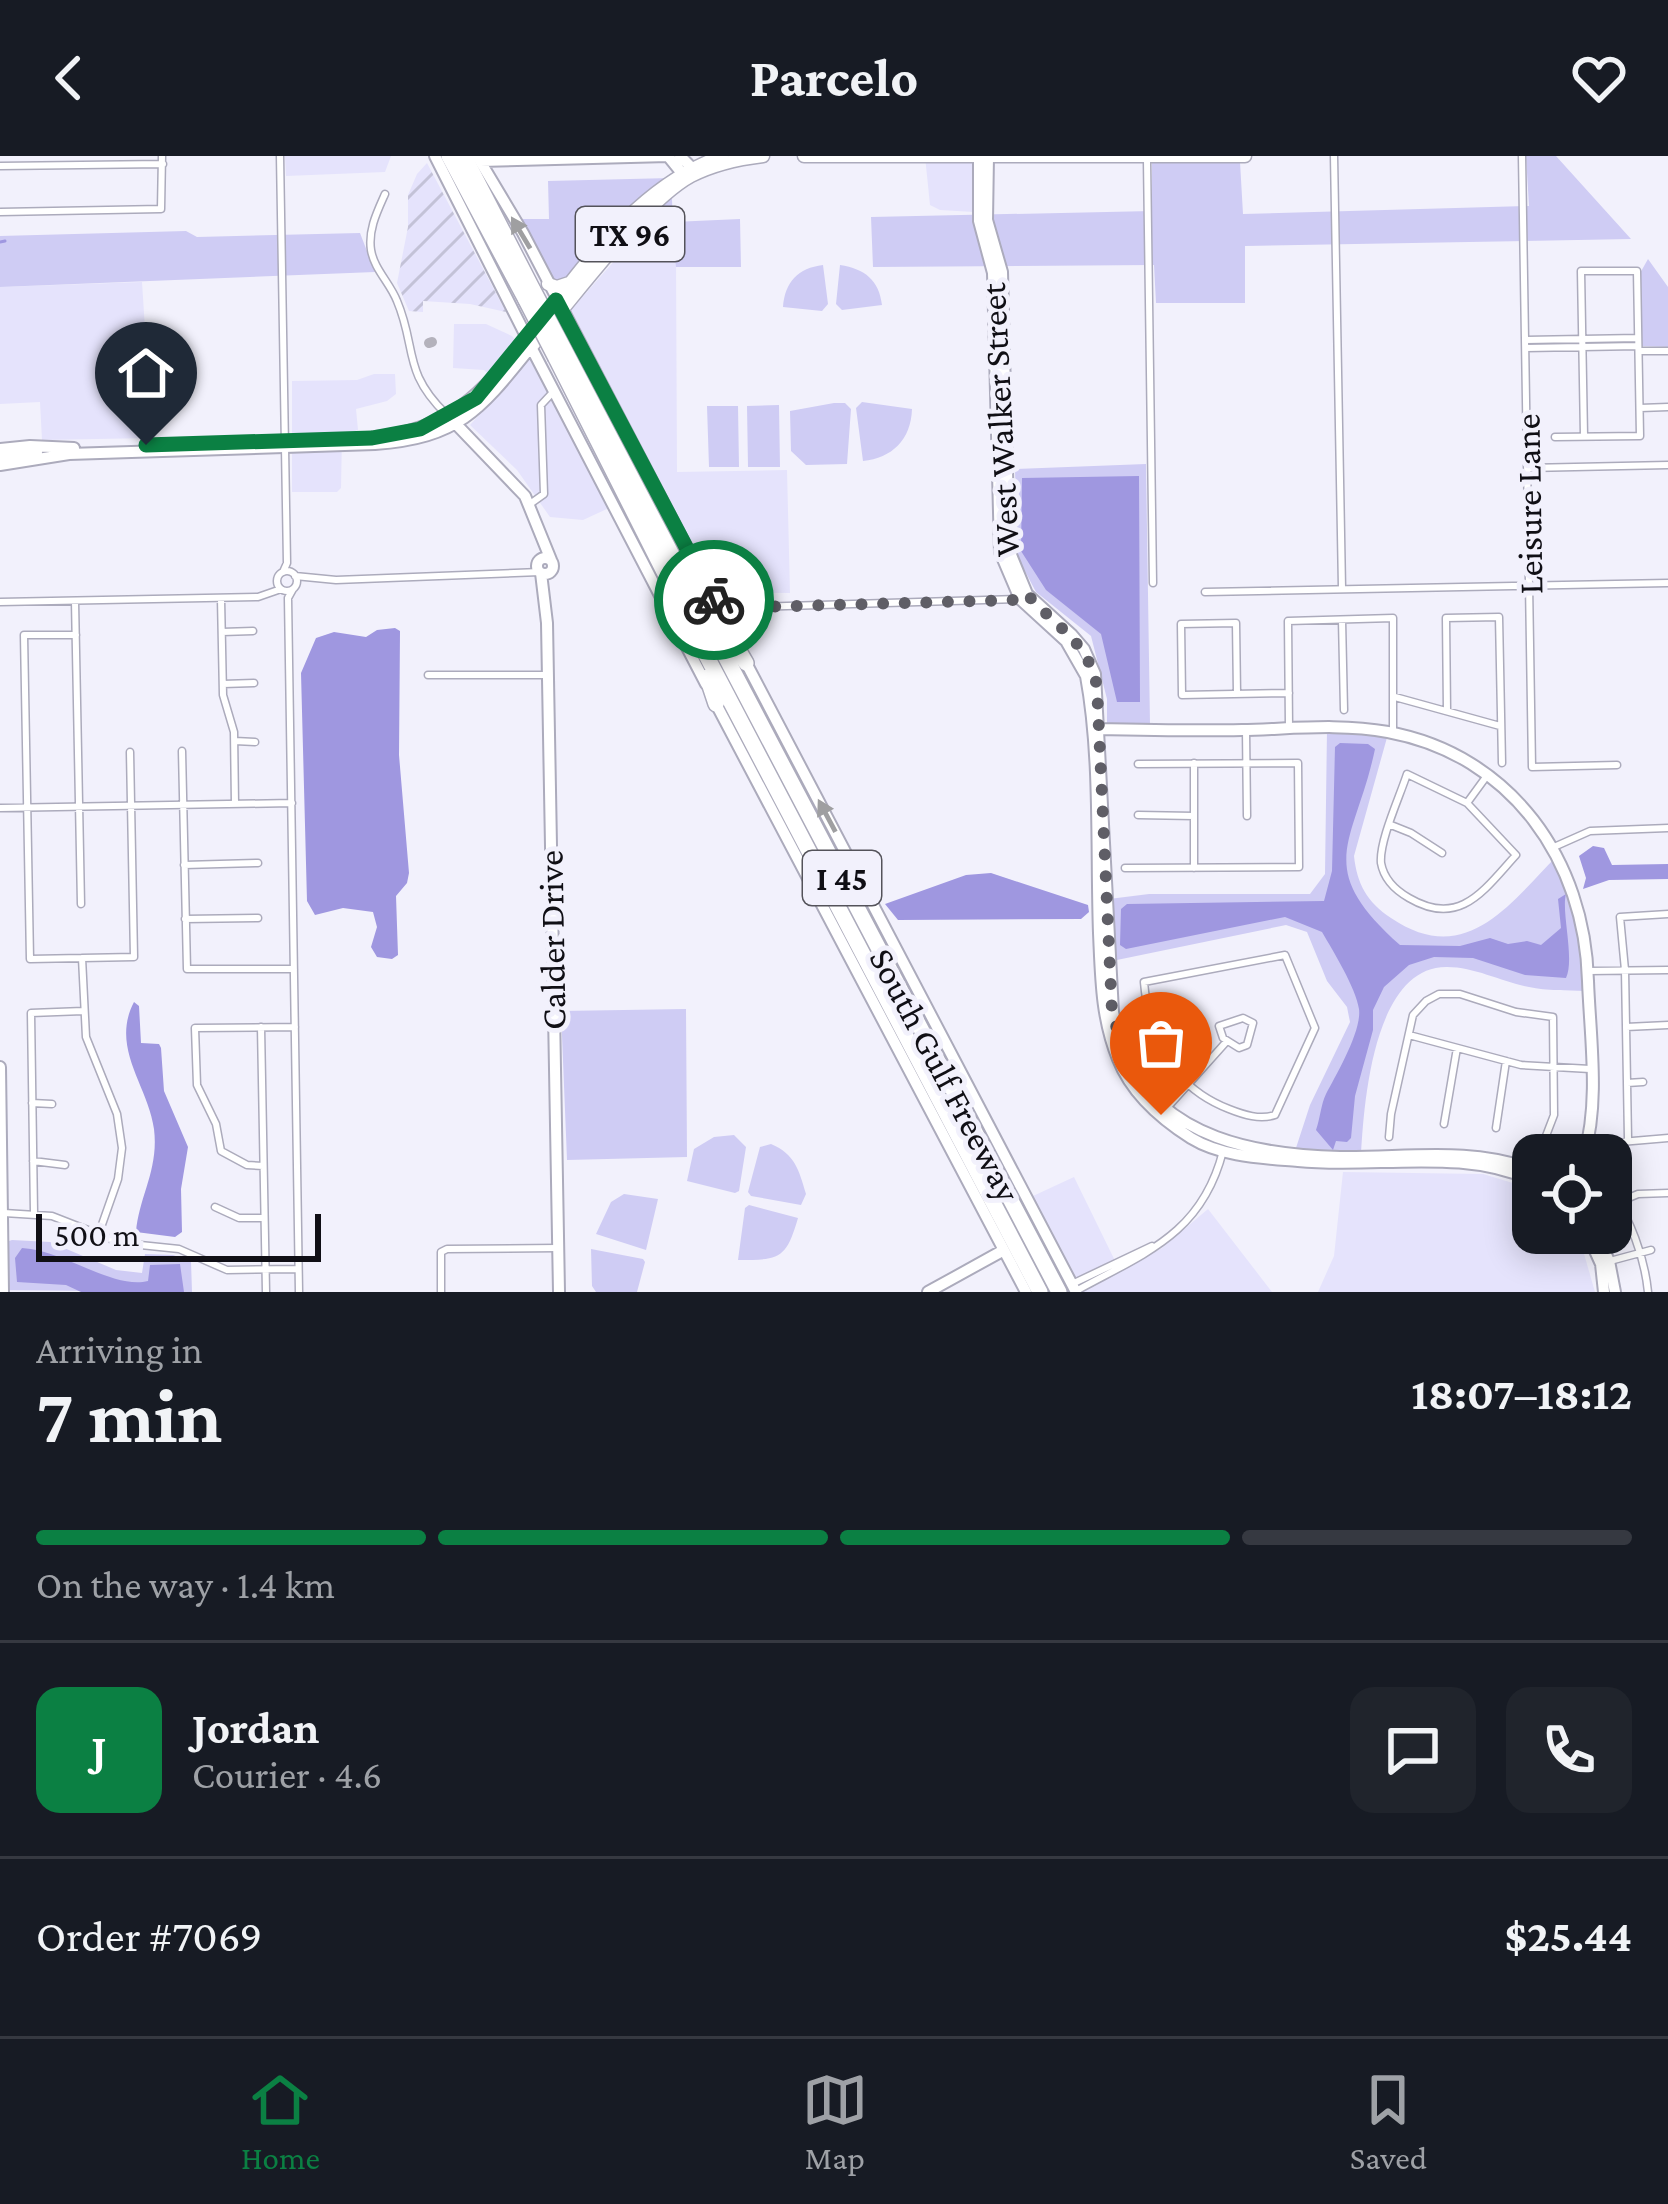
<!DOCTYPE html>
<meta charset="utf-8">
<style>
body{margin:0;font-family:"Crimson Pro",serif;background:#20242c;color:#f1f3f6;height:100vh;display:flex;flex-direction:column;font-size:45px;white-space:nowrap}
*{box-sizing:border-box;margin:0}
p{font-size:39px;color:#9ea1a6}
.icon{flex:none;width:66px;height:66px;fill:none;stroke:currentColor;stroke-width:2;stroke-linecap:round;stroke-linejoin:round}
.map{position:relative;height:1136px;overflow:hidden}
.drawer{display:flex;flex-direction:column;background:#171b24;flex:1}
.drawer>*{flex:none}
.buttons{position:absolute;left:1512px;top:978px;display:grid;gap:24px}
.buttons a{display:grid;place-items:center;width:120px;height:120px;border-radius:24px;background:#171b24;box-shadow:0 6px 30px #0003;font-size:60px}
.scale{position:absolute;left:36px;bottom:30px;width:285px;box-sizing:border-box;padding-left:12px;border:6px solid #100f15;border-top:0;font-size:33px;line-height:42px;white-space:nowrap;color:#100f15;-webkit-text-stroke:9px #f2f1fc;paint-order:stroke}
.pin{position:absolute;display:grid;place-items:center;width:102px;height:102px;color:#fff;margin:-123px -51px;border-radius:50% 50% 50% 0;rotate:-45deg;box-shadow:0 0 12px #0007}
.pin .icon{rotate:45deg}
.courier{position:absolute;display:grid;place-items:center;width:120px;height:120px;margin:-60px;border:9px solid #0b8043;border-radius:50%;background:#fff;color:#222;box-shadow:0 3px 15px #0007}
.headline em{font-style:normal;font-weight:700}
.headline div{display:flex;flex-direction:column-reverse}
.headline{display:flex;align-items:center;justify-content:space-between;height:204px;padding:0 36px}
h1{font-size:78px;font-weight:700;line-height:90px}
.bar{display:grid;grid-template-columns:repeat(4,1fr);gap:18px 12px;align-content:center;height:144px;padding:0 36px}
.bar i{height:15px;border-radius:9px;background:#363941}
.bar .active{background:#0b8043}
.bar p{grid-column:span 4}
.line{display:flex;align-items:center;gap:30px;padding:0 36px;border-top:3px solid #363941}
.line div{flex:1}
.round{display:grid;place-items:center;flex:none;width:126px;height:126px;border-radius:24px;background:#20242c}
header{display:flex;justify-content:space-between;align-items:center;height:156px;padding:0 36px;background:#171b24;font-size:54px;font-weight:700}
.dock{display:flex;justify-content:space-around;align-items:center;height:168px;border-top:3px solid #363941;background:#171b24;font-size:33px;color:#9ea1a6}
.dock a{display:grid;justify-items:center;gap:6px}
.dock .active{color:#0b8043}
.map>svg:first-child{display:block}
.built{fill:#e5e3fc}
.industrial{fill:url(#industrial-furrows)}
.green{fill:#cfccf4}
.water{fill:#9f97e0}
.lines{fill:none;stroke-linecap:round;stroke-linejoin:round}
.stream{stroke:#9f97e0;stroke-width:3}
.taxiway{stroke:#b4b2bc;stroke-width:10}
.street-casing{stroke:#acabbc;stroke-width:9}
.secondary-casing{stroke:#acabbc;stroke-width:14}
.primary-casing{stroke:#acabbc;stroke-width:15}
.highway-casing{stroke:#acabbc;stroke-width:18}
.street{stroke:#fff;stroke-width:6}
.secondary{stroke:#fff;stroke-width:10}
.primary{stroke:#fff;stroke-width:12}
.highway{stroke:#fff;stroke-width:15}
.highway-bridge-casing{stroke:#acabbc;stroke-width:18;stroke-linecap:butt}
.highway-bridge{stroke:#fff;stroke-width:15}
.oneway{fill:#9f9fa1}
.done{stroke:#5f5e66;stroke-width:12;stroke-dasharray:0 21.6}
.route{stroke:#0b8043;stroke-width:15}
.labels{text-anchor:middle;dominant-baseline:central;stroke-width:10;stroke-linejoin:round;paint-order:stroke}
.shield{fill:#f2f1fc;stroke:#54535a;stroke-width:3}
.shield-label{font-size:33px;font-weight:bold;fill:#100f15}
.street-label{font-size:36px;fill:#100f15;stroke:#f2f1fc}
</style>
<header><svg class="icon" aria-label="back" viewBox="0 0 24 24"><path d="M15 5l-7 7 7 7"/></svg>Parcelo<svg class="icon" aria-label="heart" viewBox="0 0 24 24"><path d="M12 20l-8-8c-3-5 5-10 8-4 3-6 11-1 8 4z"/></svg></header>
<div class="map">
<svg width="1668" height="1136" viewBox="0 0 1668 1136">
<defs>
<pattern id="industrial-furrows" width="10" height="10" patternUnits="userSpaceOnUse" patternTransform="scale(3)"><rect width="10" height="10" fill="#e5e3fc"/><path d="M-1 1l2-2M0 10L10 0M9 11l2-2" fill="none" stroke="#c3c2d7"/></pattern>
</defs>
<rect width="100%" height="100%" fill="#f2f1fc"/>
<path class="built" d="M285,0h106l-6,16 -99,4z
M925,0h49v56l-34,-2 -10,-5z
M676,102l1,214 110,-2 3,123 -75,-1 -144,-282 45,-51z
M142,126l10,156 -110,2 -2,-38 -40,2v-117z
M454,168h32l26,12 25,29 72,143 -26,12 -33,-3 -33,-47 -47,-45 33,-36 -19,-19 -31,-2z
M374,218h21l1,20 -9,7 -31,8 2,21 -16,5 -1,53 -4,4h-45v-111l65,-1z
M1343,1016l140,2 50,15v44h45l17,59h-277l16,-36z
M1074,1021l46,94 42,-23 46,-39 64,83h-189l-50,-96z"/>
<path class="industrial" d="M427,7l79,149 -36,-8 -47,-3v11l-14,-1 -12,-28 11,-56v-32l9,-21z"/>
<path class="green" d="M1526,0h30l75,83 -386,7v57h-89l-2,-38 -281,2 -2,-50 281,-6v-49h88l3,52 286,-8z
M671,22l2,44 67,-3 1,48h-65l-1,-9h-89l-22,23 -13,-1 -30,-61h28l-1,-38z
M186,75l11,6 163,-4 15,39 -375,15v-51z
M1648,103l20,28v60l-27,-1 -2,-71z
M823,109l5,39 -6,7 -39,-4c2,-25 15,-39 40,-42z
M840,109c25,4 39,15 42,40l-40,5 -6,-6z
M862,246l50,7c-1,31 -20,49 -49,52l-7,-53z
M834,247h11l6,6 -4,55 -41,1 -15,-14 -1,-40z
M779,249l1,62h-32l-1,-61z
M707,250h31l1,61h-30z
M1146,308l4,260 -43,-1v-24l-16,-63 -55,-44 -19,-36 -2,-87z
M1327,574l61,4 -34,122c3,28 13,46 37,62 74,50 117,-12 165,-61l22,57 7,77c-18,-1 -38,0 -56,-4 -27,-5 -54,-20 -82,-20 -73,-1 -83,134 -86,188l-66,-4 15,-46 40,-83 -3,-15 -20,-26 -20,-49 -21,-7 -174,36 -3,-62 40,-5h161l15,-20z
M686,853l1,148 -120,3 -6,-149z
M734,979l12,12 -7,44 -4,2 -48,-12 7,-32 20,-12z
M771,988c24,10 28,26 35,50l-5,11 -50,-9 -3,-4 12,-45z
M624,1038l34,5 -12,51 -50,-16 15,-32z
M749,1049l49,13c-12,41 -18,42 -60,42l7,-52z
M12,1084l38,2 66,28 26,3 3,-19 28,1 18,6 1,31 -192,-2v-46z
M591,1093l52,10 2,3 -8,30h-41l-4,-6z"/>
<path class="water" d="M1139,320l1,226h-23l-16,-68 -55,-44 -25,-39 1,-73z
M395,472l5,3 -1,124 10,118 -2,10 -11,13 2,59 -6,4 -15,-2 -6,-10 6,-20 -4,-15 -30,-4 -28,7 -8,-14 -6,-228 15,-35 18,-6 32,5 11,-7z
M1340,587l28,1 7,5c-20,95 -64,117 25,196l60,1 30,-8 18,6 19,-3 14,4 20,-17 -3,-29 8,-5c-5,18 9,65 0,84l-41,-3 -52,-17 -39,-1 -25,8 -25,22 -11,23v20l-18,66 -4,42 -4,4 -11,-1 -3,9 -17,-20c4,-11 5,-26 10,-36 10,-19 36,-63 33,-85 -3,-21 -26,-58 -37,-77l-37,-15 -159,32 -6,-4 1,-36 6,-5 197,-3 8,-30 3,-124z
M1593,690l11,2 8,17 56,-1v15l-59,1 -26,9 3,-11 -7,-22z
M991,717l97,32 1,7 -8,7 -183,1 -13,-16 81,-29z
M134,846l5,4 2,37 18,1 2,4 3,43 24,56 -7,42 1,43 -7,5 -39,-5c3,-36 23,-62 18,-103 -6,-44 -44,-81 -20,-127z
M22,1092c41,2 92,42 126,33l2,-16 30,-1 4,28h-103l-15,-7 -49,-3 -2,-24z"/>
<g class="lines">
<path class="stream" d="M0,86l5,-1"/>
<path class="taxiway" d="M429,187l3,-1"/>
<defs>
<path id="street" d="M280,0l7,407 -4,9
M1334,0l8,432
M1522,0l10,611 85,-2
M1147,4l6,423
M0,10l163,-2
M385,38c-8,18 -17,36 -14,56 3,19 19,33 26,51 20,47 5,70 49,113
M0,56l161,-3 1,-53
M1526,184l112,-2
M1526,192l112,-2
M1639,195h29
M1640,252l28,-1
M1555,281l85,-1 -3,-165h-56l3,165
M1528,312l140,-3
M530,348l14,-10 -3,-89 13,-14
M277 425a10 10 0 1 1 20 0a10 10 0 1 1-20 0Z
M295,420l41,4 204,-8
M293,433l-5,9 11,694
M1205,436l463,-9
M221,443l2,96 11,37 1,72
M75,445l6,303
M0,446l258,-5 23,-8
M718,452l302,-9
M1342,464l2,90
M222,476l31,-1
M76,479h-52l6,324 104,-2 -4,-205
M428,519h119
M223,528l31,-1
M1237,538l-1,-71 -55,1 1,71 107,-2
M1395,541l105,29
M1447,555l-1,-93 53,-1 3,146
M1289,571l-1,-106 105,-3v114
M1246,574l1,86
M235,585l20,1
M182,595l5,218h107
M1194,607v105
M1407,618l60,29 49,52c-32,35 -56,73 -107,43 -14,-8 -25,-18 -28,-35 -2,-22 19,-67 26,-89z
M1467,647l19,-26
M0,652l292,-5
M1138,659l56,1
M1391,669l20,8 31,20
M1554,691l36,-16 78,-3
M184,709l74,-2
M1125,712l174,-1 -1,-104 -160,1
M185,763l73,-1
M1285,799l30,73 -40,87c-15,5 -31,0 -46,-6 -57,-22 -80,-70 -85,-127z
M82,802l4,79 31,77 5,34 -4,31 -19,54
M1588,815l80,-1
M1243,862l10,5 -6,22 -8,3 -16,-10 -4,-12z
M261,871l5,265
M1626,871l42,-2
M1409,879l112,30 69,4
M1627,927l16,-1
M32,947l20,1
M1166,953l61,-68
M1444,968l13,-76
M1496,972l10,-67
M1389,981l2,-23 22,-99 13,-14 13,-7h21l56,18 37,5 1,98 -10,26
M1628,983l-3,-169 -5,-53 48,-3
M1609,987l59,-5
M33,1005l32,4
M263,1010l-16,-1 -26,-14 -5,-27 -19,-39 -2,-57 100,-1
M1611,1032c19,34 33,65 37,104
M1619,1046l19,-8 30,-1
M215,1051l24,11h24
M4,1057l48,3 69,27 58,6 48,21 71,-1
M34,1057l-3,-200 52,-2
M1610,1105l41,-11
M1072,1128l80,-38
M1076,1135c69,-38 126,-57 147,-140
M441,1136v-40l6,-3 111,-1"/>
<path id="secondary" d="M477,0l46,77 187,359
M680,0l11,11
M979,0v65l14,52 7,279 20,47 46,42 20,35c15,81 10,174 13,257 2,43 2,85 19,126 13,33 43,60 73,79 31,19 72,20 107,23 77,8 164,-14 235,20
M988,0l-1,64 15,52 7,278 18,44 45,41 12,14 11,25 18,338c3,14 6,31 12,45 40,82 132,98 215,100 66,1 130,-11 193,13
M480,5l188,-5 13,16 9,1
M455,267l70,73 26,64
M375,281c76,-8 105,-43 152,-99l-92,-182
M0,293l30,-3 44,2
M0,301l37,-5
M0,309l69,-11 306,-10c85,-6 106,-35 156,-97l175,337
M537 410a8 8 0 1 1 16 0a8 8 0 1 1-16 0Z
M541,417l6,50 12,669
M743,501l333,635
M714,544l312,592
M1095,573c49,1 98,2 147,1 48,-1 98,-7 146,2 124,23 197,129 200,249 2,55 12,121 -4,174
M0,911l3,225
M1587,1077l14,31 3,28
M1596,1077l13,28 6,31
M928,1136l76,-42"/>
<path id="primary" d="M722,0c-87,31 -139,112 -195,182l4,9c40,-45 112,-145 160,-171 23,-12 47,-17 72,-20
M804,0h441
M548,128l9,3 15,-5"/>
<path id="highway" d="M449,0l77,144
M464,0l69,134
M564,193l495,943
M556,202l147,291 337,643
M702,432l44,75
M707,521l9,27"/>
</defs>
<use href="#street" class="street-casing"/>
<use href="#secondary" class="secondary-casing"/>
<use href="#primary" class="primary-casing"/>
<use href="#highway" class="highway-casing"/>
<use href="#street" class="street"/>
<use href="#secondary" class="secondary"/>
<use href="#primary" class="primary"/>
<use href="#highway" class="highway"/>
<defs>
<path id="highway-bridge" d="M533,134l31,59
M526,144l30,58"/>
</defs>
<use href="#highway-bridge" class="highway-bridge-casing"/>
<use href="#highway-bridge" class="highway-bridge"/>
</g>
<defs><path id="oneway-solid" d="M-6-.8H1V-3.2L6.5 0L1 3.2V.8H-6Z" transform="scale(3)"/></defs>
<g class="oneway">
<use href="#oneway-solid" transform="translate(521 77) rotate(-121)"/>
<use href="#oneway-solid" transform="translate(827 660) rotate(-118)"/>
</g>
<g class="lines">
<path class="done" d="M714,444l7,8 296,-8 10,-6c28,32 62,48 70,93l15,325c11,40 24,67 54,97l-5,6"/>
<path class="route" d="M146,289l226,-7 48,-9 56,-31 80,-98 158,300"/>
</g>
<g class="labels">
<g class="shield">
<rect x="576" y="51" width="108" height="54" rx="9"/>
<rect x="803" y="695" width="78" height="54" rx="9"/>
</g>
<g class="shield-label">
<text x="630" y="78">TX 96</text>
<text x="842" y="722">I 45</text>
</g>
<g class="street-label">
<text transform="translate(1000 264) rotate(-93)">West Walker Street</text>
<text transform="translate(1529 348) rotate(-91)">Leisure Lane</text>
<text transform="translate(552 784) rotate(-91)">Calder Drive</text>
<text transform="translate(945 919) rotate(62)">South Gulf Freeway</text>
</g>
</g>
</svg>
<div class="buttons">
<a><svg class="icon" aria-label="locate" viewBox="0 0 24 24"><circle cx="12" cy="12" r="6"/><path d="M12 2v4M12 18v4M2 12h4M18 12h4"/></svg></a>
</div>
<div class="scale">500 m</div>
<div class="pin" style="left:1161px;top:959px;background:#ea580c"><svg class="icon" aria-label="bag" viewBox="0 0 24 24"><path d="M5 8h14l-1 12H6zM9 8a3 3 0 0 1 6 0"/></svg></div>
<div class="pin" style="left:146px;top:289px;background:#1f2937"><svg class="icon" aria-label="home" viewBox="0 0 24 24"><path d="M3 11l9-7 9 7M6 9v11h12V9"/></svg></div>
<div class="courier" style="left:714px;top:444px"><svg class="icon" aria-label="bike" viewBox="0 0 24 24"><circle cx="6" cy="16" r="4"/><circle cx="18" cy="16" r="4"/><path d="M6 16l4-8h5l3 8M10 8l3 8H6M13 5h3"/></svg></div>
</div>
<section class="drawer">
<div class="headline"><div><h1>7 min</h1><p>Arriving in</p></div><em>18:07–18:12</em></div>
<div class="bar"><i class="active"></i><i class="active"></i><i class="active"></i><i></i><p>On the way · 1.4 km</p></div>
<div class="line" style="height:216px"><b class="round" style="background:#0b8043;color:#fff">J</b><div><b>Jordan</b><p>Courier · 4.6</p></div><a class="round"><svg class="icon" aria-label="chat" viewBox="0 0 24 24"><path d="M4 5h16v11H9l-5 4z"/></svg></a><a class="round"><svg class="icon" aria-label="phone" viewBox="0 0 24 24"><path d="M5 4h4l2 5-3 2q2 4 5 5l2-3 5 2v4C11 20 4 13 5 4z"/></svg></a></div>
<div class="line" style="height:156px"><div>Order #7069</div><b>$25.44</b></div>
</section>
<nav class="dock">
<a class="active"><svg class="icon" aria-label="home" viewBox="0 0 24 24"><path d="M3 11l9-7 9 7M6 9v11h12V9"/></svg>Home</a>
<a><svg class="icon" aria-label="map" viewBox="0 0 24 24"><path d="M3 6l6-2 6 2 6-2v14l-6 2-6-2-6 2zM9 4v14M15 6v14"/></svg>Map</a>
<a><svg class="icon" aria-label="saved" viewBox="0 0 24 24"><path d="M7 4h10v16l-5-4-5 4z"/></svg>Saved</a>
</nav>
